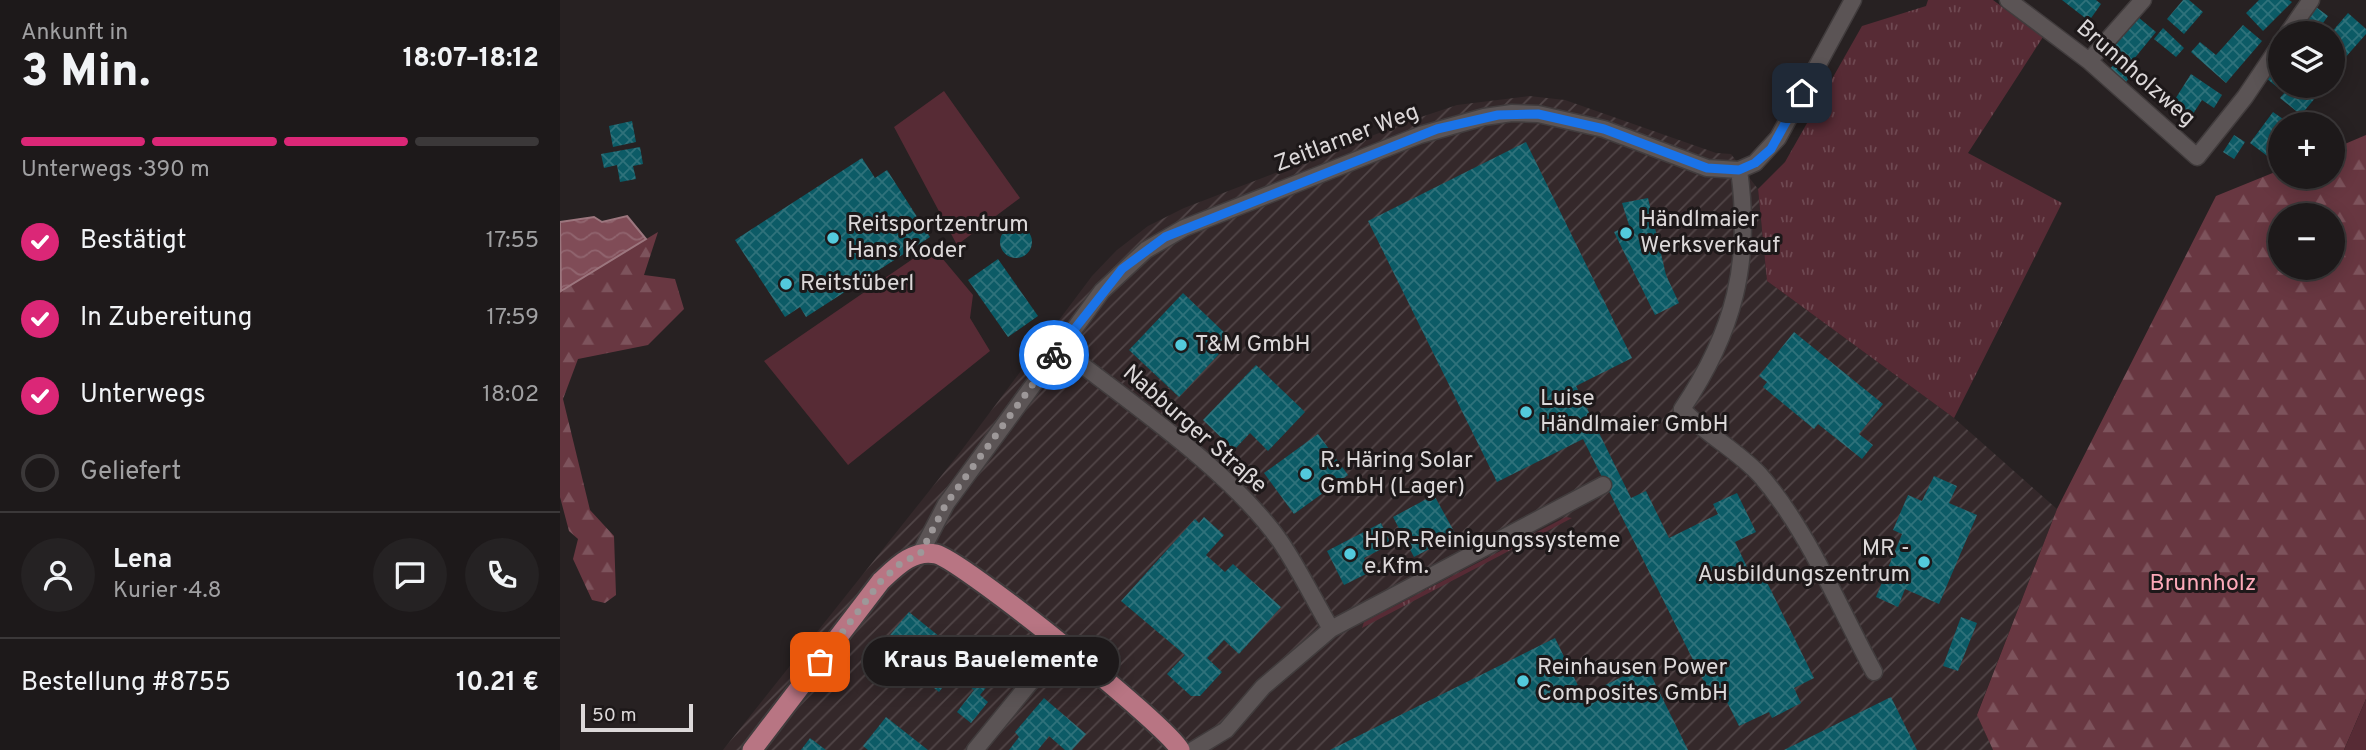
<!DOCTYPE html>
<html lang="de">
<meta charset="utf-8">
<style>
body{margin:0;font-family:Overpass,sans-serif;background:#252223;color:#f1f3f6;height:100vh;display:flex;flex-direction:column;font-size:26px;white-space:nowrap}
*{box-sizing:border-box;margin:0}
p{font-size:23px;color:#a0a0a2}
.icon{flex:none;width:38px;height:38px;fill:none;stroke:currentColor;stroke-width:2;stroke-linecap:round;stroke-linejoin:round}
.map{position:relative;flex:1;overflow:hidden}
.details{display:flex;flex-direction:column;background:#1d191a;width:560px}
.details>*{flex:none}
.tools{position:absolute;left:1708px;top:21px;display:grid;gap:14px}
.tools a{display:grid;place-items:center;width:77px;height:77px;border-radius:50%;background:#1d191a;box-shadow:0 4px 18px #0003,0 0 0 2px #3b3839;font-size:35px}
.scale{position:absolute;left:21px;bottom:18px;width:112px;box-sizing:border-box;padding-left:7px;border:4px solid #dcd8d9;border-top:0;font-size:19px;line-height:24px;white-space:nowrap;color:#dcd8d9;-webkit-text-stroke:5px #1d1819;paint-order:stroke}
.pin{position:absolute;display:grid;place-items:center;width:60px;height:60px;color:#fff;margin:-30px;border-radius:14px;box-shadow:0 4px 10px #0006}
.courier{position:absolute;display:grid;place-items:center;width:70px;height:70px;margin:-35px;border:5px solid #1a73e8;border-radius:50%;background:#fff;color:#222;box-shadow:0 2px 9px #0007}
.bubble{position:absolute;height:49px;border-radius:24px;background:#1d191a;box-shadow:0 4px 18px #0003,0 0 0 2px #3b3839;font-size:23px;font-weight:800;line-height:49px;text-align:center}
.summary em{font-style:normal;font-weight:800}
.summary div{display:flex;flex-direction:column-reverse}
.summary{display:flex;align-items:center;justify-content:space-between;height:119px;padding:0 21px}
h1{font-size:46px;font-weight:800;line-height:52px}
.bar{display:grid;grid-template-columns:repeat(4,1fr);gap:10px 7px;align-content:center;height:84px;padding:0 21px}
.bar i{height:9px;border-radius:5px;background:#3b3839}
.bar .active{background:#db2777}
.bar p{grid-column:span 4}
.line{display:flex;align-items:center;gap:18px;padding:0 21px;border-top:2px solid #3b3839}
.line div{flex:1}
.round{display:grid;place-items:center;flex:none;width:74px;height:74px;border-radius:37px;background:#252223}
ol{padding:0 21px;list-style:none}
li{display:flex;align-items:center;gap:21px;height:77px}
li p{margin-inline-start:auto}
li .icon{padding:7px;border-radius:50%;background:#db2777;color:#fff;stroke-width:4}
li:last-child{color:#a0a0a2}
li i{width:38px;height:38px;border:4px solid #3b3839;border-radius:50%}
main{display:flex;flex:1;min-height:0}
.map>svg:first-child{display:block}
.industrial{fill:url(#industrial-furrows)}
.grass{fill:url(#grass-tufts)}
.forest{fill:url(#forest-firs);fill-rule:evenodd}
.green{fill:#572b35}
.water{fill:url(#water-waves);stroke:#9c767e;stroke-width:2}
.building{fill:url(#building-cross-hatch)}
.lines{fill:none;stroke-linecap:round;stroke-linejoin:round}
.minor-casing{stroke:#413c3d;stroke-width:19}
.major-casing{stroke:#413c3d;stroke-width:23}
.minor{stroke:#5b5455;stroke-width:16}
.major{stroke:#b87583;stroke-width:19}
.done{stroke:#9d9899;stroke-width:7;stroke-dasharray:0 12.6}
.route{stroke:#1a73e8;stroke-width:9}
.poi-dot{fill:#53cadc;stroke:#1d1819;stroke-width:2.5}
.labels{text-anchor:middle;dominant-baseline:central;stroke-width:6;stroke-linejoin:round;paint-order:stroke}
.street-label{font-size:23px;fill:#dcd8d9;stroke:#1d1819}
.poi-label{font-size:23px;fill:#dcd8d9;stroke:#1d1819;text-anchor:start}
.park-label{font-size:23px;fill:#fda9b9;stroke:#1d1819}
</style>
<main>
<section class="details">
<div class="summary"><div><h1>3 Min.</h1><p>Ankunft in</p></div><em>18:07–18:12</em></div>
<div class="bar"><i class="active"></i><i class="active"></i><i class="active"></i><i></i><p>Unterwegs · 390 m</p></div>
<ol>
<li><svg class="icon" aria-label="check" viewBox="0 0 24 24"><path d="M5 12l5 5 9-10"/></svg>Bestätigt<p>17:55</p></li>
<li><svg class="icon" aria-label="check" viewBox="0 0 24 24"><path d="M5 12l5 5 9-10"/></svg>In Zubereitung<p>17:59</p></li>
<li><svg class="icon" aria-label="check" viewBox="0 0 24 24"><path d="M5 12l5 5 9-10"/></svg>Unterwegs<p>18:02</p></li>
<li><i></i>Geliefert</li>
</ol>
<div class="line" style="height:126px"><a class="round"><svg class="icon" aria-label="person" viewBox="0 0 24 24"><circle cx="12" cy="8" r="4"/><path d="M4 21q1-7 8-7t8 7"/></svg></a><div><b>Lena</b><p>Kurier · 4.8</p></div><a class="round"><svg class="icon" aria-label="chat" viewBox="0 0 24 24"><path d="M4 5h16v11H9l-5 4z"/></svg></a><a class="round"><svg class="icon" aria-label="phone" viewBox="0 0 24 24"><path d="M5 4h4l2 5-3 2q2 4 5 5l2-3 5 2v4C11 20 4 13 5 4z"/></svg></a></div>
<div class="line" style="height:91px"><div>Bestellung #8755</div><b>10.21 €</b></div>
</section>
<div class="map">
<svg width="1806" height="750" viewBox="0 0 1806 750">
<defs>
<pattern id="industrial-furrows" width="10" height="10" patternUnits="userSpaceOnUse" patternTransform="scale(1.75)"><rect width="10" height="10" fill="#34282a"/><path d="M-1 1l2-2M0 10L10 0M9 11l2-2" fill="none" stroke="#514648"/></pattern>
<pattern id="grass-tufts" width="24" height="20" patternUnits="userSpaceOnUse" patternTransform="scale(1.75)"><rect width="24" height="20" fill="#572b35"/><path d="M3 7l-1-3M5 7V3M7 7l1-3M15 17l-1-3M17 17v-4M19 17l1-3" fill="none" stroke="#6f4952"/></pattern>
<pattern id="forest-firs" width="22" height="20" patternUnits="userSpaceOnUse" patternTransform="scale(1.75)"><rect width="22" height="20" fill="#683741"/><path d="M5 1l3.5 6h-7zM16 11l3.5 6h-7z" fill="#7d535c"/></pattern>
<pattern id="water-waves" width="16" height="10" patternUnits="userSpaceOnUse" patternTransform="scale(1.75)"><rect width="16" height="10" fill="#804c57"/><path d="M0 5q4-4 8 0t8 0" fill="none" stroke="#91656f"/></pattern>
<pattern id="building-cross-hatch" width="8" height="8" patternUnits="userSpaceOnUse" patternTransform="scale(1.75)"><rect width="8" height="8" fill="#0c5b66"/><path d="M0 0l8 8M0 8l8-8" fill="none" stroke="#2f727b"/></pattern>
</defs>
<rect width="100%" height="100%" fill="#272122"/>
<path class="industrial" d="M969,96l36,4 151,53 15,1 27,35 9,92 187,137 103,91 -80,205 16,36h-1270l238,-299 131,-175 25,-26 31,-24 36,-18 234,-90 39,-13z"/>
<path class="grass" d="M1368,0h65l50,37 -75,116 94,50 -108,215 -187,-137 -9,-92 27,-27 77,-136 64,-20z
M1006,517l6,1 -210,110 2,-6z"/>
<path class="forest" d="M1806,135v564l-22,51h-351l-16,-35 80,-206 159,-313 64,-26v7h53v-28zM1720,215h53v53h-53z
M98,232l-14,43 31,4 9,30 -36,36 -70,14 -15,40 27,111 24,26 2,59 -11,8 -13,-3 -19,-41 5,-20 -9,-8 -9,-34v-209l1,2z"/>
<path class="green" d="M384,91l76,107 -63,47 -63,-118z
M357,256l25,2 31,37 -3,23 20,33 -142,114 -84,-104z
M1806,699v51h-22z"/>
<path class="water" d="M67,216l19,23 -85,52 -1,-69 34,-5 8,5z"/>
<path class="building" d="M1502,0h34l5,4 -12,17z
M1623,0h6l14,12 -19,22 -17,-15z
M1699,0h30l3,2 -29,29 -17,-18z
M1756,7l12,9 -12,17h-6l-9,-6z
M1788,13l18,16v5l-29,33 -4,-3 -2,-31z
M1578,17l18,15 -27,33 -18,-15z
M1683,25l19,16 -36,42 -35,-31 9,-10 16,13z
M1603,28l21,20 -8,9 -22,-18z
M1558,59l16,13 -8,10 -16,-13z
M1720,59v23l-3,5 -11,-9z
M1631,74l31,21 -8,13 -12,-8 -11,17 -19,-13z
M1730,86h35l-24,29 -21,-17z
M1713,112l17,12h-10v20l-10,14 -20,-15z
M72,121l4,21 -23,5 -4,-21z
M1674,135l11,7 -11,17 -11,-7z
M966,142l106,216 -56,28 55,112 15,-7 23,47 49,-24 -5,-10 24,-11 19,39 -21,10 15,31 10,-5 54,110 -20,10 7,15 -29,15 -3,-6 -30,14 -15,-30 -10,6 -131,-263 -86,43 -129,-261z
M80,147l3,17 -10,2 3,13 -16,3 -3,-17 -13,3 -3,-14z
M302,158l13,20 12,-8 43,67 -124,80 -6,-10 -15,10 -50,-77z
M1088,198l18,77 13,28 -24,12 -41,-83 15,-7 -7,-22z
M440 242a16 16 0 1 1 32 0a16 16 0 1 1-32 0Z
M438,259l40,57 -30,21 -40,-57z
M623,293l49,47 -53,57 -50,-47z
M1234,332l89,72 -24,30 14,11 -11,14 -44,-35 -4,5 -51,-42 4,-5 -8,-6z
M696,365l49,47 -37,39 -18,-18 -16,17 -31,-30z
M758,434l30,41 -54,39 -30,-41z
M1374,476l23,10 -8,17 28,12 -38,89 -34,-15 -7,18 -22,-10 26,-63 -9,-4 15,-35 14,6z
M874,495l22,40 -42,22 -21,-40z
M644,517l20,18 -18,20 19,17 8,-8 48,43 -42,47 -15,-14 -17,18 15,14 -22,24h-9l-24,-22 18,-19 -64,-54 74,-82 4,4z
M821,523l10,21 -27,14 6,14 -26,13 -17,-34z
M349,612l57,46 8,-10 13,10 5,-6 14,11 -26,32 8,7 -17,21 -14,-11 17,-22 -21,-16 -14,18 -58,-46z
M1401,617l16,6 -19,48 -15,-5z
M995,638l28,58 63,-31 42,85h-358z
M1331,697l26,53h-133z
M484,698l42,36 -14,16h-7l-16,-14 -11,14h-29l10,-13 -4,-5z
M326,717l42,33h-60l-5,-4z
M250,738l16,12h-25z"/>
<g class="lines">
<defs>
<path id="minor" d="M1448,0l81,61 108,96 48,-60 35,-52
M1728,33l23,-33
M1529,61l54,-61
M1179,170c13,92 -5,162 -57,239 23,25 55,41 78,66 48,55 79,133 114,197
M500,348c69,54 170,122 220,193 19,28 34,59 51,88
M360,554l26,-50 156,-213 44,-41 38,-22 236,-93 64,-18 28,-4 26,1 66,15 103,39 32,2 16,-7 23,-25 75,-138
M415,750l86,-105
M633,750l33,-20 37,-43 68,-58 272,-144"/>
<path id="major" d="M192,750l129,-169c15,-14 32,-32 55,-27 26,6 231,171 244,196"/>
</defs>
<use href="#minor" class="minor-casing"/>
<use href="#major" class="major-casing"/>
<use href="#minor" class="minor"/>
<use href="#major" class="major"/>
</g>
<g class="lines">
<path class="done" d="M260,662l61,-81 21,-19 18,-8 26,-50 108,-149"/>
<path class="route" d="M494,355l68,-86 43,-32 272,-108 61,-14 40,-1 66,15 103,39 32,2 16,-7 16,-14 31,-56"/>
</g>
<g class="poi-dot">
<circle cx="1066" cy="233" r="7"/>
<circle cx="273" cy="238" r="7"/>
<circle cx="226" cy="284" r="7"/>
<circle cx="621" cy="345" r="7"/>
<circle cx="966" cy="412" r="7"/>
<circle cx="746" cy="474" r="7"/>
<circle cx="790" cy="554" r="7"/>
<circle cx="1364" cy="562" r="7"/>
<circle cx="963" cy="681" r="7"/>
</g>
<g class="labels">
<g class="street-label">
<text transform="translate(1575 74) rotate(41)">Brunnholzweg</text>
<text transform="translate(787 139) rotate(-21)">Zeitlarner Weg</text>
<text transform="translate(634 430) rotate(41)">Nabburger Straße</text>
</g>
<g class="poi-label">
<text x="1080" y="220">Händlmaier<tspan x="1080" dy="26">Werksverkauf</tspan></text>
<text x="287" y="225">Reitsportzentrum<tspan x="287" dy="26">Hans Koder</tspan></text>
<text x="240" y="284">Reitstüberl</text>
<text x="635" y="345">T&amp;M GmbH</text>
<text x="980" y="399">Luise<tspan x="980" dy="26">Händlmaier GmbH</tspan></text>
<text x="760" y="461">R. Häring Solar<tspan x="760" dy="26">GmbH (Lager)</tspan></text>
<text x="804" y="541">HDR-Reinigungssysteme<tspan x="804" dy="26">e.Kfm.</tspan></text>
<text x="1350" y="549" text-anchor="end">MR -<tspan x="1350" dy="26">Ausbildungszentrum</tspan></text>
<text x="977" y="668">Reinhausen Power<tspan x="977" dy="26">Composites GmbH</tspan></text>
</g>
<g class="park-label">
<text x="1643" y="584">Brunnholz</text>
</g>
</g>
</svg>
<div class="tools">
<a><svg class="icon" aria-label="layers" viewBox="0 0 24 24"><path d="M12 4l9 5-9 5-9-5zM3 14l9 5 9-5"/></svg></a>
<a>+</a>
<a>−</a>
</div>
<div class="scale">50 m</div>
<div class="pin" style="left:260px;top:662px;background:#ea580c"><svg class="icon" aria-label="bag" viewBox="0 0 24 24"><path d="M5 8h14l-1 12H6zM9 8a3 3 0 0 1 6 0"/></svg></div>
<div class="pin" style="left:1242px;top:93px;background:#1f2937"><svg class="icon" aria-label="home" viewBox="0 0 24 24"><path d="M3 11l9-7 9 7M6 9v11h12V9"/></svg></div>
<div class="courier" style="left:494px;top:355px"><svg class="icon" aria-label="bike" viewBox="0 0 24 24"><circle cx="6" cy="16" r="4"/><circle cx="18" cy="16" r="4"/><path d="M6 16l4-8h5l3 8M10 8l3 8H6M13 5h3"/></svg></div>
<div class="bubble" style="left:303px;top:637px;width:256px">Kraus Bauelemente</div>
</div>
</main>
